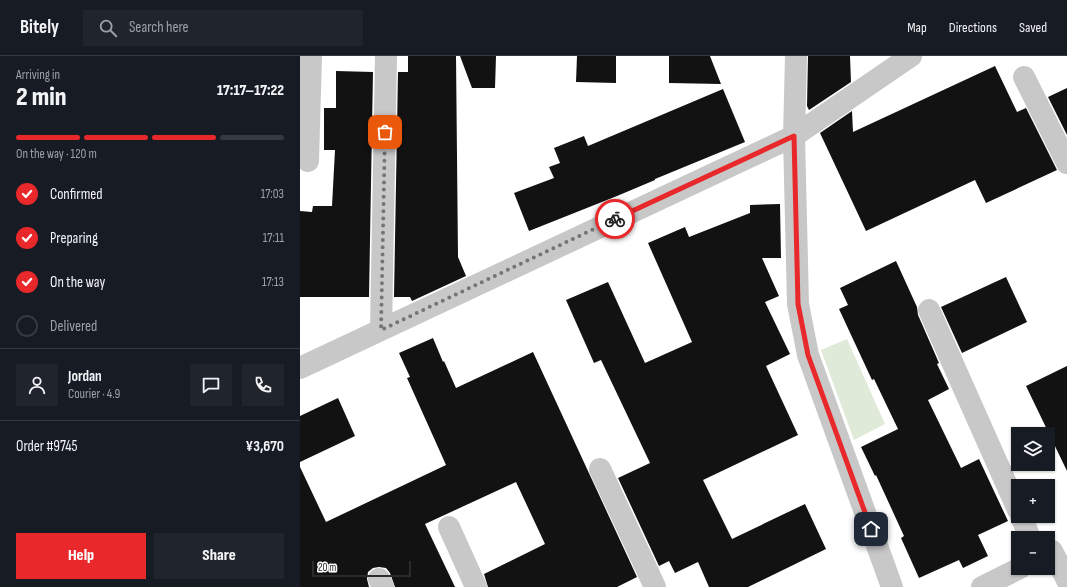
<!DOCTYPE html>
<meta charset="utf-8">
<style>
body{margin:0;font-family:"Sofia Sans Condensed",sans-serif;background:#20242c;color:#f1f3f6;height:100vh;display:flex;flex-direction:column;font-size:15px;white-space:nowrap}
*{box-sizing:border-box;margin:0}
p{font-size:13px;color:#9ea1a6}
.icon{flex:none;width:22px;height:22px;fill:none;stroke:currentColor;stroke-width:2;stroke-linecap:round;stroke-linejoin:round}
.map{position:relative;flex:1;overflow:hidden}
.panel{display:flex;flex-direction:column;background:#171b24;width:300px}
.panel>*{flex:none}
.buttons{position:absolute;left:711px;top:371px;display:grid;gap:8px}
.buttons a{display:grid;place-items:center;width:44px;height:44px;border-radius:0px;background:#171b24;box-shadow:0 1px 3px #0004;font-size:20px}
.scale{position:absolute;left:12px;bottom:10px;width:99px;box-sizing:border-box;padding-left:4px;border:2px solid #2b2b2b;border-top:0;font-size:11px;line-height:14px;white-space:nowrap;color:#2b2b2b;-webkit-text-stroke:3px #fff;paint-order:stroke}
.pin{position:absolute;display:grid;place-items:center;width:34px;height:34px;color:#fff;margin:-17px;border-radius:8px;box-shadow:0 2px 6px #0006}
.courier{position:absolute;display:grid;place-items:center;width:40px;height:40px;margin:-20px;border:3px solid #e8282a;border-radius:50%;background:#fff;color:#222;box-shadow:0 1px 5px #0007}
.headline em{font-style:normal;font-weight:800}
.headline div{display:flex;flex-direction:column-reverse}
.headline{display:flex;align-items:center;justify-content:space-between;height:68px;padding:0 16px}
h1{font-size:26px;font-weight:800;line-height:30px}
.bar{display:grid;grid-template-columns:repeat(4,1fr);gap:6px 4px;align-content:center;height:48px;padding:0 16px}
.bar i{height:5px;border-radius:3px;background:#363941}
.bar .current{background:#e8282a}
.bar p{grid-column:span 4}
.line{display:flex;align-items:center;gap:10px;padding:0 16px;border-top:1px solid #363941}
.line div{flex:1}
.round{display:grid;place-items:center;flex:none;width:42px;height:42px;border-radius:0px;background:#20242c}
ol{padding:0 16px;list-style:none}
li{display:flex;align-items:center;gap:12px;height:44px}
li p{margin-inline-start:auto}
li .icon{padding:4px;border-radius:50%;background:#e8282a;color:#fff;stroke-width:4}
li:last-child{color:#9ea1a6}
li i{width:22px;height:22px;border:2px solid #363941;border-radius:50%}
.cta{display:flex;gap:8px;margin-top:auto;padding:8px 16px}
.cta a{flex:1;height:46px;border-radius:0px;background:#e8282a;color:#fff;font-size:16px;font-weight:800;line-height:46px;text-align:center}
.cta a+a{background:#20242c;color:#f1f3f6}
header{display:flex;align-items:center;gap:24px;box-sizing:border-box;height:56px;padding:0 20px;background:#171b24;border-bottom:1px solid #363941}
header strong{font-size:19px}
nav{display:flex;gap:22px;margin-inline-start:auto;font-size:14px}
.search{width:280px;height:36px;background:#20242c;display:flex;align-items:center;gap:10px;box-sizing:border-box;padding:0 14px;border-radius:0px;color:#9ea1a6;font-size:15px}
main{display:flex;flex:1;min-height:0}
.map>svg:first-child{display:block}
.green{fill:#e0ead8}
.building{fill:#121212}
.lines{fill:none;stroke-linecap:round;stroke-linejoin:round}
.street{stroke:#c8c8c8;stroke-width:22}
.done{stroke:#757575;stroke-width:4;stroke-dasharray:0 7.2}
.route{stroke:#e8282a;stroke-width:5}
</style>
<header>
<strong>Bitely</strong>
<div class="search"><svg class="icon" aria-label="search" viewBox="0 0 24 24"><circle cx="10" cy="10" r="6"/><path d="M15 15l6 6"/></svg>Search here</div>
<nav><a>Map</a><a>Directions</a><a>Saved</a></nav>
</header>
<main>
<section class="panel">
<div class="headline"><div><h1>2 min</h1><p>Arriving in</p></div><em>17:17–17:22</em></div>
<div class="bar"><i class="current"></i><i class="current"></i><i class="current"></i><i></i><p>On the way · 120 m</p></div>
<ol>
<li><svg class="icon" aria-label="check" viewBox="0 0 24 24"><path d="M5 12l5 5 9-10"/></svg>Confirmed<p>17:03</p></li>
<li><svg class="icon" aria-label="check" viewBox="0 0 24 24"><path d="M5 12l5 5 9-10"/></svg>Preparing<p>17:11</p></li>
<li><svg class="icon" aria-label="check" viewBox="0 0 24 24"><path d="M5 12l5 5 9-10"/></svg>On the way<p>17:13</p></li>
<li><i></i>Delivered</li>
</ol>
<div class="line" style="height:72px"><a class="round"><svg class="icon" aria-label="person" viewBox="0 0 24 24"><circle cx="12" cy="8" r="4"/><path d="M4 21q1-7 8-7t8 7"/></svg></a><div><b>Jordan</b><p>Courier · 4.9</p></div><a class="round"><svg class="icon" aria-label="chat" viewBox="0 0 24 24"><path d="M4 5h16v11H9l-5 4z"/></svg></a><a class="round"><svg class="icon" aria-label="phone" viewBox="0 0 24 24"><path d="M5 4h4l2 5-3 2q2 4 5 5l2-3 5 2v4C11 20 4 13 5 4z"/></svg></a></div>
<div class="line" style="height:52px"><div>Order #9745</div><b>¥3,670</b></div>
<div class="cta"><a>Help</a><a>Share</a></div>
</section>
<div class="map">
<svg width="767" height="531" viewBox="0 0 767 531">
<rect width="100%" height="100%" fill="#fff"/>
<path class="green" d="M547,283l38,85 -31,16 -33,-90z"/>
<path class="building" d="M108,0h48l2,201 8,19 -54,25 -2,-4h-16l4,-225h10z
M160,0h36l-1,32h-23z
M277,0h39v27l-40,-1z
M369,0h41l11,28 -52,-1z
M508,0h42l1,26 -42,28 -2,-4z
M695,10l22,46 9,-4 31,62 -71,33 -11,-23 -109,51 -46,-98 32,-22 1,21z
M36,15l37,1 -4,225h-69v-86l12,1 1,-6h19l3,-56h-11v-42h12z
M767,32v47l-19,-38z
M423,33l22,53 -90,37v1l-38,16 -88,35 -15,-38 40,-15 -5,-11 11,-4 -6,-15 30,-12 4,10z
M480,148l1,54h-19l17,38 -14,6 25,52 -24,12 32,69 -95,45 29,59 73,-35 21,45 -78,38h-39l-11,-25 -23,11 -6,-12 -10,5 -41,-88 32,-15 -49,-103 -7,3 -28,-63 42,-18 37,81 47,-21 -44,-99 37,-16 4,10 61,-24v-8z
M596,205l21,46 1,8 21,48 -2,1 12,25 -21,11 33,68 18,-9 29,62 -30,14 10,21 -25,12 -4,-8 -40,18 -18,-40 3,-2 -28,-61 -1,1 -14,-29 37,-18 -24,-50 -2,1 -33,-71 9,-4 -8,-17z
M706,221l21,45 -65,31 -21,-46z
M133,282l10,24 1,-1 12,27 77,-36 104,225 -20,10h-129l-4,-13 61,-30 -29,-62 -91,42 30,63h-60l-5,-14 -4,-5 -7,-1 -6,1 -5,4 -1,7 2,8h-69v-120l26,55 120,-57 -39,-87 3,-1 -11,-24z
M767,310v105l-41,-85z
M38,342l17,38 -55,26v-46z"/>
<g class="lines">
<path class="street" d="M496,0l-2,80 4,168 10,51 84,232
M724,21l43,86
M8,105l3,-105
M629,254l89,200
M81,274l5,-274
M0,312l494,-232 117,-80
M300,413l55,118
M721,460l9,22
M149,471l27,60
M752,495l15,29
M79,523l4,8
M682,531l38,-19"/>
</g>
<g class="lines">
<path class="done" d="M85,76l-4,198 234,-111"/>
<path class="route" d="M315,163l179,-83 4,168 10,51 63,174"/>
</g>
</svg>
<div class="buttons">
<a><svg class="icon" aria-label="layers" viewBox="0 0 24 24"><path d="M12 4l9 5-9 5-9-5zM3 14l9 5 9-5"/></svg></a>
<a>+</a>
<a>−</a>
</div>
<div class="scale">20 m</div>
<div class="pin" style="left:85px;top:76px;background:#ea580c"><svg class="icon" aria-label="bag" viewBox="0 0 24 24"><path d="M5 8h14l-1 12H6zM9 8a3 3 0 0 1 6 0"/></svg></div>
<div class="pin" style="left:571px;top:473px;background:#1f2937"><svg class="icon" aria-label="home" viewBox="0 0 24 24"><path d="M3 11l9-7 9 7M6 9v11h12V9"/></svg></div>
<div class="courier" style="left:315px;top:163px"><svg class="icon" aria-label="bike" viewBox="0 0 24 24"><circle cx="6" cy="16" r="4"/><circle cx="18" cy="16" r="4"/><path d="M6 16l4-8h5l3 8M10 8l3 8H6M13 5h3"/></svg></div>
</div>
</main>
